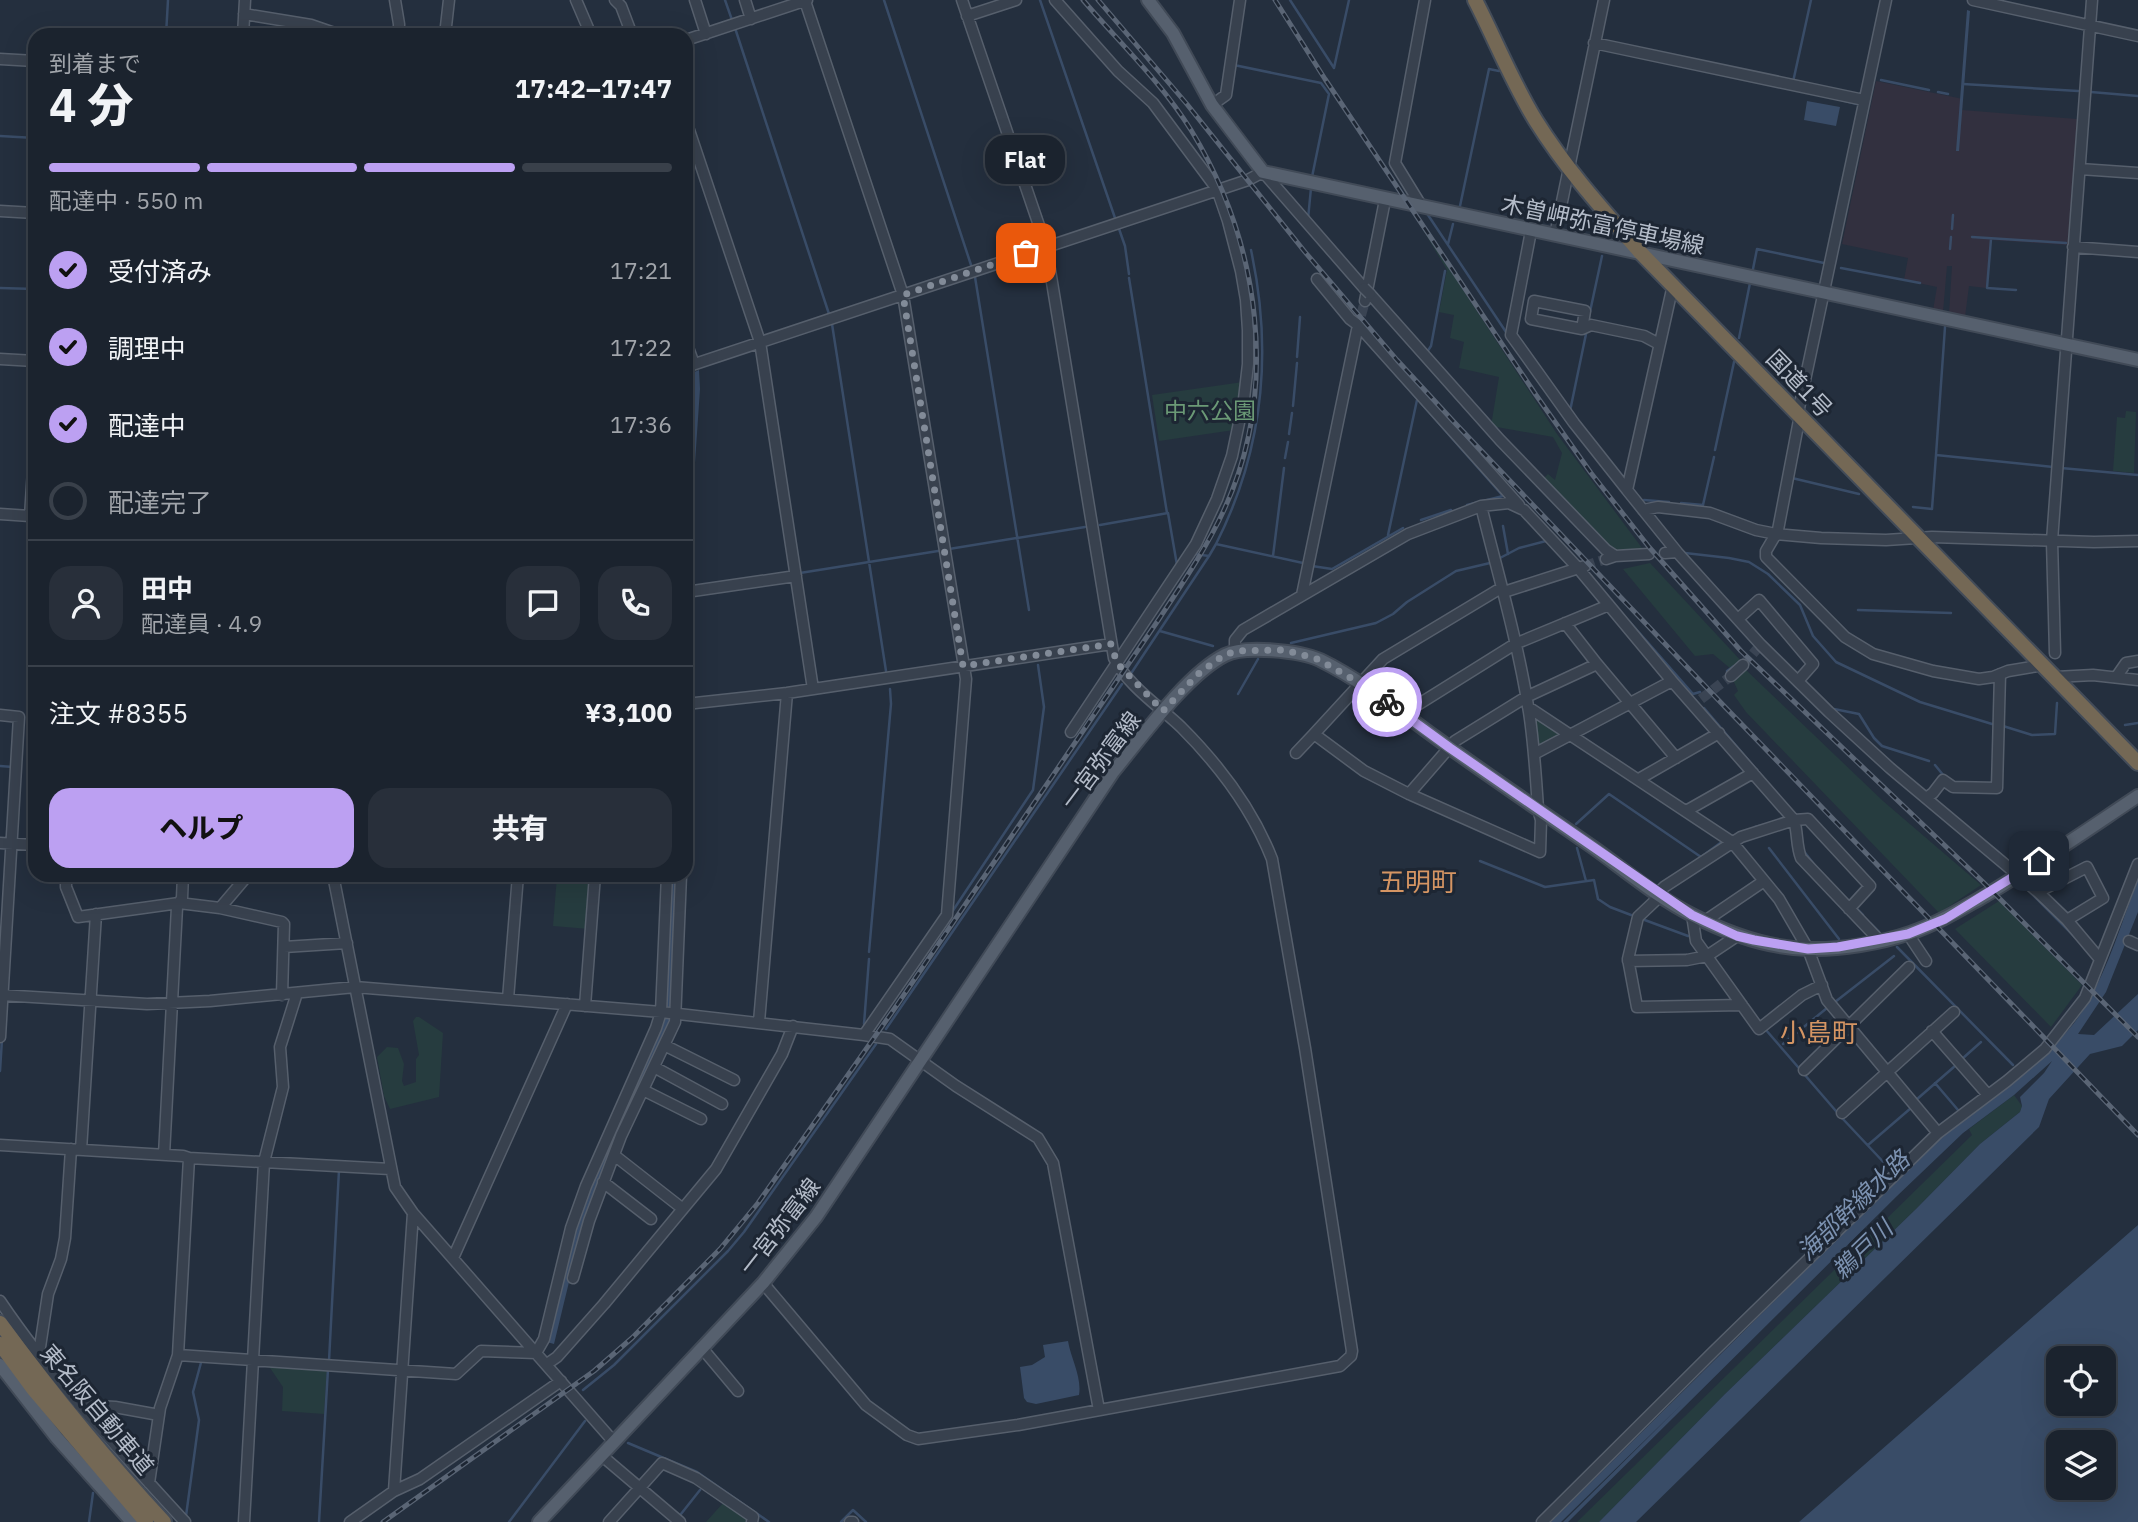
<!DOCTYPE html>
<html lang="ja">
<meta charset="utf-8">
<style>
body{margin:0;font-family:"IBM Plex Sans","Noto Sans JP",sans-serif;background:#282f3a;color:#f1f3f6;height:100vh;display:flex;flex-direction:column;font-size:26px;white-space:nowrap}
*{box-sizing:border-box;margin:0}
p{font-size:23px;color:#a0a4aa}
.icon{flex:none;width:38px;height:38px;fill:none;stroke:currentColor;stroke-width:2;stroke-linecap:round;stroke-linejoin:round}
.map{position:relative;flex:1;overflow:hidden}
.details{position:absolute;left:28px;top:28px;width:665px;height:854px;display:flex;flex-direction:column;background:#1b232e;border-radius:21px;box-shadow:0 7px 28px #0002,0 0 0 2px #39404a}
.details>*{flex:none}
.fabs{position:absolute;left:2046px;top:1346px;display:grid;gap:14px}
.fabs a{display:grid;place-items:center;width:70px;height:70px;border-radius:14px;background:#1b232e;box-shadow:0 7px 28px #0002,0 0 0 2px #39404a;font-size:35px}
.pin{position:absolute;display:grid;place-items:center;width:60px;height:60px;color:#fff;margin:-30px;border-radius:14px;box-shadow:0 4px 10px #0006}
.courier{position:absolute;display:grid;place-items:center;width:70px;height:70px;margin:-35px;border:5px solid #bca0f2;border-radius:50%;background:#fff;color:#222;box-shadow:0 2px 9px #0007}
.bubble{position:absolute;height:49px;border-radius:21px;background:#1b232e;box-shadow:0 7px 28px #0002,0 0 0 2px #39404a;font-size:23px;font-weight:800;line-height:49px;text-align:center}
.summary em{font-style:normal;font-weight:800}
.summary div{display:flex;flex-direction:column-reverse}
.summary{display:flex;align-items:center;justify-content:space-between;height:119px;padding:0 21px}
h1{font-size:46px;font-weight:800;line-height:52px}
.bar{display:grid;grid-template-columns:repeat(4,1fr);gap:10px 7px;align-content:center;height:84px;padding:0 21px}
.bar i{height:9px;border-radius:5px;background:#39404a}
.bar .current{background:#bca0f2}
.bar p{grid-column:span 4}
.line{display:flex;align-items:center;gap:18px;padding:0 21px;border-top:2px solid #39404a}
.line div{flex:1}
.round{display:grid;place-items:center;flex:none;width:74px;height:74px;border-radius:21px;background:#282f3a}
ol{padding:0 21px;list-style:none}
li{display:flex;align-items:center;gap:21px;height:77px}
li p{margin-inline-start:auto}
li .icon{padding:7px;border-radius:50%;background:#bca0f2;color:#111;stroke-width:4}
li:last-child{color:#a0a4aa}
li i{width:38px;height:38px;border:4px solid #39404a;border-radius:50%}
.cta{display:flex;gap:14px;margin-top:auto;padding:14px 21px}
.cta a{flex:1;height:80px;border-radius:21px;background:#bca0f2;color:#111;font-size:28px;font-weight:800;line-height:80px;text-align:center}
.cta a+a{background:#282f3a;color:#f1f3f6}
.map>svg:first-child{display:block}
.medical{fill:#32303f}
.green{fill:#263c3f}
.water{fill:#394c67;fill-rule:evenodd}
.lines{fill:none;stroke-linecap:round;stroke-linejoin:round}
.stream{stroke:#394c67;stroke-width:2.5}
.minor-tunnel{stroke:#3a4453;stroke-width:10;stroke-dasharray:10 5;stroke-linecap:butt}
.minor-casing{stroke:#565f6c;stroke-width:13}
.major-casing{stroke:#414a57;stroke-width:16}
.highway-casing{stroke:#434c59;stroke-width:18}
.minor{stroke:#38414e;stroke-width:10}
.major{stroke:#56606e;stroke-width:12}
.highway{stroke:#746855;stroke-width:14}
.rail-casing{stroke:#5a6575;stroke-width:5}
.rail{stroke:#1d2633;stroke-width:2.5;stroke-dasharray:8;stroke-linecap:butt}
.minor-bridge-casing{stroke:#565f6c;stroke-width:13;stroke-linecap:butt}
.minor-bridge{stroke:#38414e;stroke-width:10}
.done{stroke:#828b98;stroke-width:7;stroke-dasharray:0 12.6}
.route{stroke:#bca0f2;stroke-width:9}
.labels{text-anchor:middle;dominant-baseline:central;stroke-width:6;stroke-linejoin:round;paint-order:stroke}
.street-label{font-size:23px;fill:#b4bcc9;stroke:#1d2633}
.park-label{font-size:23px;fill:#6b9a76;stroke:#1d2633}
.water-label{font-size:24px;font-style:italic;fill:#7c92b1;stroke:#1d2633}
.quarter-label{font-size:26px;fill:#d59563;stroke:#1d2633}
</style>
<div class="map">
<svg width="2138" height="1522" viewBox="0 0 2138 1522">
<rect width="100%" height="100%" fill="#242f3e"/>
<path class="medical" d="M1876,81l87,18 -1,11 115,9 -9,126 -77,-5 -5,48 -17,-2 -4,31 -16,-3 3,-48h-5l-4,46 -10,-2 4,-23 -33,-7 4,-22 -66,-14z"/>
<path class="green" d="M1411,210l146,224 88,118 -30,-1 -11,-5 -62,-66 6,-6 7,6 7,-27 -9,-16 -62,-11 8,-49 -40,-9 5,-26 -14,-4 4,-23 -15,-3 8,-42z
M1243,382l-9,48 -75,11 -7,-46z
M2126,411l10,1 -2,61 -21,-2 4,-54 8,1z
M1650,563l93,100 -12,6 -18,-15 -18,2 -72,-87z
M1746,670l137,131 98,84 -42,28 -193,-201 -12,-17 4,-4 -5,-11z
M1535,714l27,22 -21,11 -4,-1z
M557,876l35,2 -3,51 -36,-3z
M1999,901l83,84 -31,42 -96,-98z
M416,1017h3l24,16 -4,64 -49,12 -6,-13 -7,-39 10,-10 11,1 6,16 -2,17 2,5 12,-4v-23l3,-4 -6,-34z
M2014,1095l8,11 -2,6 -40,32 -64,65 -191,185 -126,128h-22l395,-387 -3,-6z
M268,1365l59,2 -3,47 -42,-3 1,-24z
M724,1502l21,15 3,5h-42z"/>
<path class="water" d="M1967,10l3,1 -11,140h-3z
M1807,101l33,6 -4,19 -32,-6z
M699,370l1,19 -8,118 -1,141h-5v-151l7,-105 -1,-19z
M670,875h7l-7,145 -52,115 -33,81 -31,128 -7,-2 30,-122 35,-89 51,-112z
M2138,880v32l-32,80 -28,42 16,1 44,-41v36l-16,16 -32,8 -41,45 -10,28 -403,395h-37l126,-128 191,-185 64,-65 40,-32 2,-6 -2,-9 24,-24 8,-12 -38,34 -51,38 -66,63 -329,326h-5l120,-119 -122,119h-10l354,-350c20,-19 39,-38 60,-54 41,-32 95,-68 122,-114 22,-38 35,-83 51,-124z
M2138,1225v297h-339zM2058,1358h46v46h-46zM2058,1442h46v46h-46z
M1068,1341c3,18 14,36 11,54l-43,9 -9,-2 -3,-4 -4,-31 12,-2 13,-8 -2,-12z"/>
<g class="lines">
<path class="stream" d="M725,0l7,20
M884,0l87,265
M1040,0l75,218
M1290,0l44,68
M735,28l94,286
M166,35l2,-35
M1234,65l87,18 8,11 -17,83
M1334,68l15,-68
M1881,80l48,10
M1793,82l18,-82
M1963,84l115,7
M1938,92l10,2
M2091,92l47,4
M1837,99l20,5
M0,136l35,2
M1460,206l29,-137 10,2
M1428,215l80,120
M1308,219l3,-31
M1118,226l7,20 4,28
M1952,229l1,-14
M1972,237l94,6
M1991,239l-4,49 29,2
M1448,244l5,-20
M1950,249l1,-12
M1841,268l79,15
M1753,269l4,-20 67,14
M975,277l54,333
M1129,278l38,235
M0,288l35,1
M1588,321l14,-65
M832,324l54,347
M1945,327l-9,128 117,12
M1739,338l11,-55
M1427,352l4,-6 14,-75
M1297,357l3,-40
M1390,368l113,128 -36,9
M1293,406l4,-43
M1570,411l16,-77
M1289,434l3,-21
M1715,450l19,-88
M1285,458l3,-16
M2061,468l77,7
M1792,478l67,16
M1644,500l25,2
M1681,503l22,2 11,-48
M1913,507l19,2 4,-54
M1421,520l30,-10
M1100,525l68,-12 9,52
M1503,526l5,28
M1388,535l29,-135
M1216,544c47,-93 57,-192 35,-294
M949,549l136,-22
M1685,553l44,5 20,4 19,12 32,31 13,31 23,26 84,40 72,22
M1194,554l15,2 7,-12 87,19
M1273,556l11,-88
M1500,558l19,-10 27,-7 3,2
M1312,566l20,3 71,-41
M800,573l138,-22
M1858,610l93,3
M1629,621l64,73 7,-2
M1160,631l53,15
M1291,643l85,-20 17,-9 14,-12 49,-31 34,-8
M1727,671l7,-5
M1132,672l77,-116
M1238,694l20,-35
M1704,708l68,80
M1834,709l25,5 15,24 8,8 47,15
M2125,725l13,-2
M2003,726l29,9 23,-1 2,-31
M1935,765l9,11
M0,766l13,1
M1770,823l11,-4
M1576,824l33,-30 92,63 22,-16
M1755,827l8,-2
M1577,848l9,33
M1769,848l70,91
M1803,850l13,17
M1480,861l65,26 49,-7 4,19 12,8 21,8
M2027,889l50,50
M1856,908l7,7
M952,912l81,-122 11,-83 -6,-42
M1642,919l46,17
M1870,923l9,9
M1897,947l116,118
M869,952l22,-248 -1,-15
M1835,1002l59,-46
M864,1024l5,-65
M886,1029l236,-345
M1766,1030l76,88 47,50
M1783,1044l44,-36
M1962,1059l19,-17
M0,1071l2,-32
M1935,1083l23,27
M1916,1100l39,-34
M1868,1145l43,-37
M329,1361l10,-191
M583,1390l31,-25 114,-114 16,-19 132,-188
M628,1443l69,29 72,50
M681,1514l19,-24
M186,1516l13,-96 -6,-28 9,-33
M89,1522l4,-29
M319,1522l9,-153
M509,1522l76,-101
M841,1522l12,-12 13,12"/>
<path class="minor-tunnel" d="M1357,330l8,-29
M1585,566l21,-7
M1743,665l14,-16
M1701,699l30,-23"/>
<defs>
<path id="minor" d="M395,0l4,24v11
M576,0l15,35
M615,0l6,6 11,29
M695,0l11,34
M745,0l6,19
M1055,0l63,71 35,32 64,86 11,32 13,50 5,29 2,30v34l-4,35 -12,57 -15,43 -21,45 -125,188
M1973,0l165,36
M805,1l98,294 63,384 -19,236 -83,120
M244,14l67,11 29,10
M967,16l49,-16
M243,35l2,-35
M445,35l4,-35
M686,40l121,-40
M1594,43l270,57
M0,59l35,2
M1212,105l14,-10 14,-95
M686,121l74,221 53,347
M2080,169l58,4
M1422,207l-27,-44 30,-163
M0,211l35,2
M1531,231l-20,104 63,88 53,67
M1555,235l49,-235
M2073,247l65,5
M1317,279l33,40 8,6 161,180
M1370,294l130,146 106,110 9,6
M1365,301l20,-101
M1582,329l3,-18 -51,-10 -3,18 51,10 9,-4 53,11 15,8
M686,342l8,22
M0,359l35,2
M686,367l562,-187 15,-8 101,116
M686,411v-44
M1798,413l88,-413
M1481,506c17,68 37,136 48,206 5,32 7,65 9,97l3,11 -1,32 -131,-58 -45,-23 -50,-37 69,-75 118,-71 6,3 78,-25
M1643,510l15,-3 52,6 46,17 20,4 45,4 65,2 46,-3 162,5 44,-1
M0,514l30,2 5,-76
M1776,534l-10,17v6l79,80 28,17 60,17 46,8 14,-2 15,-6 36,-6
M1777,535l23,-120
M1677,552l84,93 68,67 61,56 148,124 29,28 32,38
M1665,553l12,-1 -50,-62 46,-205
M1606,559l9,-3 34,-2
M686,592l110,-16
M1302,595l55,-265
M1738,619l21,-19 54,64 -15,17
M1565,623l32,41 79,94
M1235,651v-11l8,-10 165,-96 73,-28 28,-3 15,7 54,58 94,113 122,139c4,13 2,25 7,38l79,83
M2055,653l-3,-112 40,-541
M1731,676l12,-11
M2117,676l9,-13 12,-2
M2056,677l37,-2 45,5
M686,704l101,-11 324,-49
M1528,707l204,135 47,57 29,50 19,51 111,133
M1403,714l112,-70 94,-39
M0,715l19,2 -19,320
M686,748v12
M1296,753l18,-19
M1534,754l138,-73
M1639,779l80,-46
M1409,794l46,-53 71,-44 71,-33
M1926,798l7,-5 10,-13 10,7 44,1 3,-114
M1686,811l67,-38
M0,843l35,2
M66,875v12l12,30 101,-14 41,5 62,14 2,2 -2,71
M333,875l62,312 18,26 200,228
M2038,892l49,-25 16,31 -36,22
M220,908l28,-33
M1692,915l4,26 63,88 43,-34 20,-10
M1705,921l59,-40
M1908,934l18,27
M2129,941l9,4
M284,947l63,-4
M1628,961l59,-1 20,-4 30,-20
M0,995l147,9 63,-3 145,-14 306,25 203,23 26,4 66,47 82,52 15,25 46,247
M508,999l10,-124
M1742,1005l-105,2 -9,-48 10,-42 19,-18 1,-6 6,-6 77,-50 53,-17 14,-1 62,67 -21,23
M585,1006l10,-131
M759,1022l28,-329
M1932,1031l56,64
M664,1045l70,35
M654,1067l68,37
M1804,1070l105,-103
M643,1090l58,29
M1842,1113l112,-101
M0,1145l183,11 6,2 201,11
M81,1150l15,-236
M164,1155l13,-248 5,-9 1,-23
M614,1155l69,54
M603,1182l48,37
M453,1258l114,-254
M573,1278l16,-57 32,-85 54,-114 6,-147
M763,1283l103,122 41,30 11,4 100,-14 322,-59 11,-10 1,-5 -47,-303 -33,-189c-20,-51 -53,-94 -91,-132 -22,-21 -53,-41 -67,-69l-68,-412 -84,-246
M0,1301c54,80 120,150 185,221
M702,1348l36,43
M36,1352l4,-5 8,-53 13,-35 4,-21 6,-89
M536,1353l8,-14 27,-111 15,-42 70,-158 5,-16 6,-137
M178,1355l11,-197
M547,1364l10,-7 47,-53 112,-135 66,-115 11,-28
M79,1405l36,2 44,8
M601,1455l79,67
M149,1483l11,-75 18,-53 278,19 25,-23 55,2
M394,1491l19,-278
M244,1522l20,-360 19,-75 -3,-40 17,-54
M350,1522l44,-31 26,-12 141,-98
M609,1522l53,-59 34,15 57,39 -1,5
M850,1522h3
M1542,1522l171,-170 225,-219 69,-52 38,-32 40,-51 53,-134"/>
<path id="major" d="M1148,0l25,33 39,72 51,67 875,188
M0,1365l57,73 75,84
M539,1522l224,-239 53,-66 297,-445c28,-34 74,-98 112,-117 20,-10 75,-4 95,5 41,20 78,50 115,77 52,38 106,74 159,111 32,23 64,50 100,68 35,18 75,32 115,33 31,1 72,-6 101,-16 27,-9 51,-24 76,-38 52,-31 101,-65 152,-99"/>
<path id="highway" d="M1475,0c20,39 38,84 61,121 30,48 67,89 104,131l498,511
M0,1323c51,69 105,136 164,199
M0,1344l34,46 112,132"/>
</defs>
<use href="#minor" class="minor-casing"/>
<use href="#major" class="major-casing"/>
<use href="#highway" class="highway-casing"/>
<use href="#minor" class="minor"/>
<use href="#major" class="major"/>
<use href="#highway" class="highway"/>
<defs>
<path id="rail" d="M1098,0l88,103 119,149 92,108 57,62 272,286 412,427
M1275,0l50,79 211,316 55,78 58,74 92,104 241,230 156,156
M383,1522l211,-151 38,-33 88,-89 38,-46 139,-198 262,-386c23,-35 47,-70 65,-109 56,-122 36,-267 -33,-380 -29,-47 -72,-88 -108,-130"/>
</defs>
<use href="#rail" class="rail-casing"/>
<use href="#rail" class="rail"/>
<defs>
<path id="minor-bridge" d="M1364,288l6,6"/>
</defs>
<use href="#minor-bridge" class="minor-bridge-casing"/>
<use href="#minor-bridge" class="minor-bridge"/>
</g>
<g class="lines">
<path class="done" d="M1026,253l-123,42 60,371 148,-22 6,19 46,48 35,-37 26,-19 12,-4 49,-1 32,9 43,24 27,19"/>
<path class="route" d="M1387,702l63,46 242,167 45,21 17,4 54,9 30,-2 70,-13 37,-15 94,-58"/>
</g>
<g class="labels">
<g class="street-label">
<text transform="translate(1603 224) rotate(12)">木曽岬弥富停車場線</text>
<text transform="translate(1800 383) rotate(46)">国道1号</text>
<text transform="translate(1100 760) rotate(-53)">一宮弥富線</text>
<text transform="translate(779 1226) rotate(-52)">一宮弥富線</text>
<text transform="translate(98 1409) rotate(50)">東名阪自動車道</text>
</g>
<g class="park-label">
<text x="1210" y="410">中六公園</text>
</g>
<g class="water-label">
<text transform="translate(1853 1205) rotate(-44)">海部幹線水路</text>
<text transform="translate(1862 1249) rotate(-44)">鵜戸川</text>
</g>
<g class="quarter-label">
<text x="1418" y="881">五明町</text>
<text x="1819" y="1032">小島町</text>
</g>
</g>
</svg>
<div class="fabs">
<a><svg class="icon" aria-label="locate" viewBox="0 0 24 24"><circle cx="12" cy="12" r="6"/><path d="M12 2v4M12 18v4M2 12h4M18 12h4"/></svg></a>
<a><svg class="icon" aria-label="layers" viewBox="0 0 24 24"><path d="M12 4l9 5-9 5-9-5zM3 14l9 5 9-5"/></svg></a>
</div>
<div class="pin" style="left:1026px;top:253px;background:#ea580c"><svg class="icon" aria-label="bag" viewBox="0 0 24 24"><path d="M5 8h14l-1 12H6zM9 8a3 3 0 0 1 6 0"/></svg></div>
<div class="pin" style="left:2039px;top:861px;background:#1f2937"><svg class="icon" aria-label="home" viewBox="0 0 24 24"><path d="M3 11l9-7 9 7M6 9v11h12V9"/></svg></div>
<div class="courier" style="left:1387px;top:702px"><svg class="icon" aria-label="bike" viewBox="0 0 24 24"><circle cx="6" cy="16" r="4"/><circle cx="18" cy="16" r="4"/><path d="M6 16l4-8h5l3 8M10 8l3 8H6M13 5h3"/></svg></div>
<div class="bubble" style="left:985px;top:135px;width:80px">Flat</div>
<section class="details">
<div class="summary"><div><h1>4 分</h1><p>到着まで</p></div><em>17:42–17:47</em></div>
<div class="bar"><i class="current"></i><i class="current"></i><i class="current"></i><i></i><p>配達中 · 550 m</p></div>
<ol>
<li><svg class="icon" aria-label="check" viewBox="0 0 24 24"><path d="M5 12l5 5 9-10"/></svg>受付済み<p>17:21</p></li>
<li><svg class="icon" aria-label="check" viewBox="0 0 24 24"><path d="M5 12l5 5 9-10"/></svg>調理中<p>17:22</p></li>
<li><svg class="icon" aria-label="check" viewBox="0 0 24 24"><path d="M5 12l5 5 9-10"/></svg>配達中<p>17:36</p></li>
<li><i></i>配達完了</li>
</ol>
<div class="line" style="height:126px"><a class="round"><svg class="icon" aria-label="person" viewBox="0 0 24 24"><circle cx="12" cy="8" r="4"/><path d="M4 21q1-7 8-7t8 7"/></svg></a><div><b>田中</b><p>配達員 · 4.9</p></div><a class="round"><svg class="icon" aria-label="chat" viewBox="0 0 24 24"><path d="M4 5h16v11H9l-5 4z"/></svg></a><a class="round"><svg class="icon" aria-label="phone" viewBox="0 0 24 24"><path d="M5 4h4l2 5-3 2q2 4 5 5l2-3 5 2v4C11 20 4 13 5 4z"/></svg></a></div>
<div class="line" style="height:91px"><div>注文 #8355</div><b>¥3,100</b></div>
<div class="cta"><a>ヘルプ</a><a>共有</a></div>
</section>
</div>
